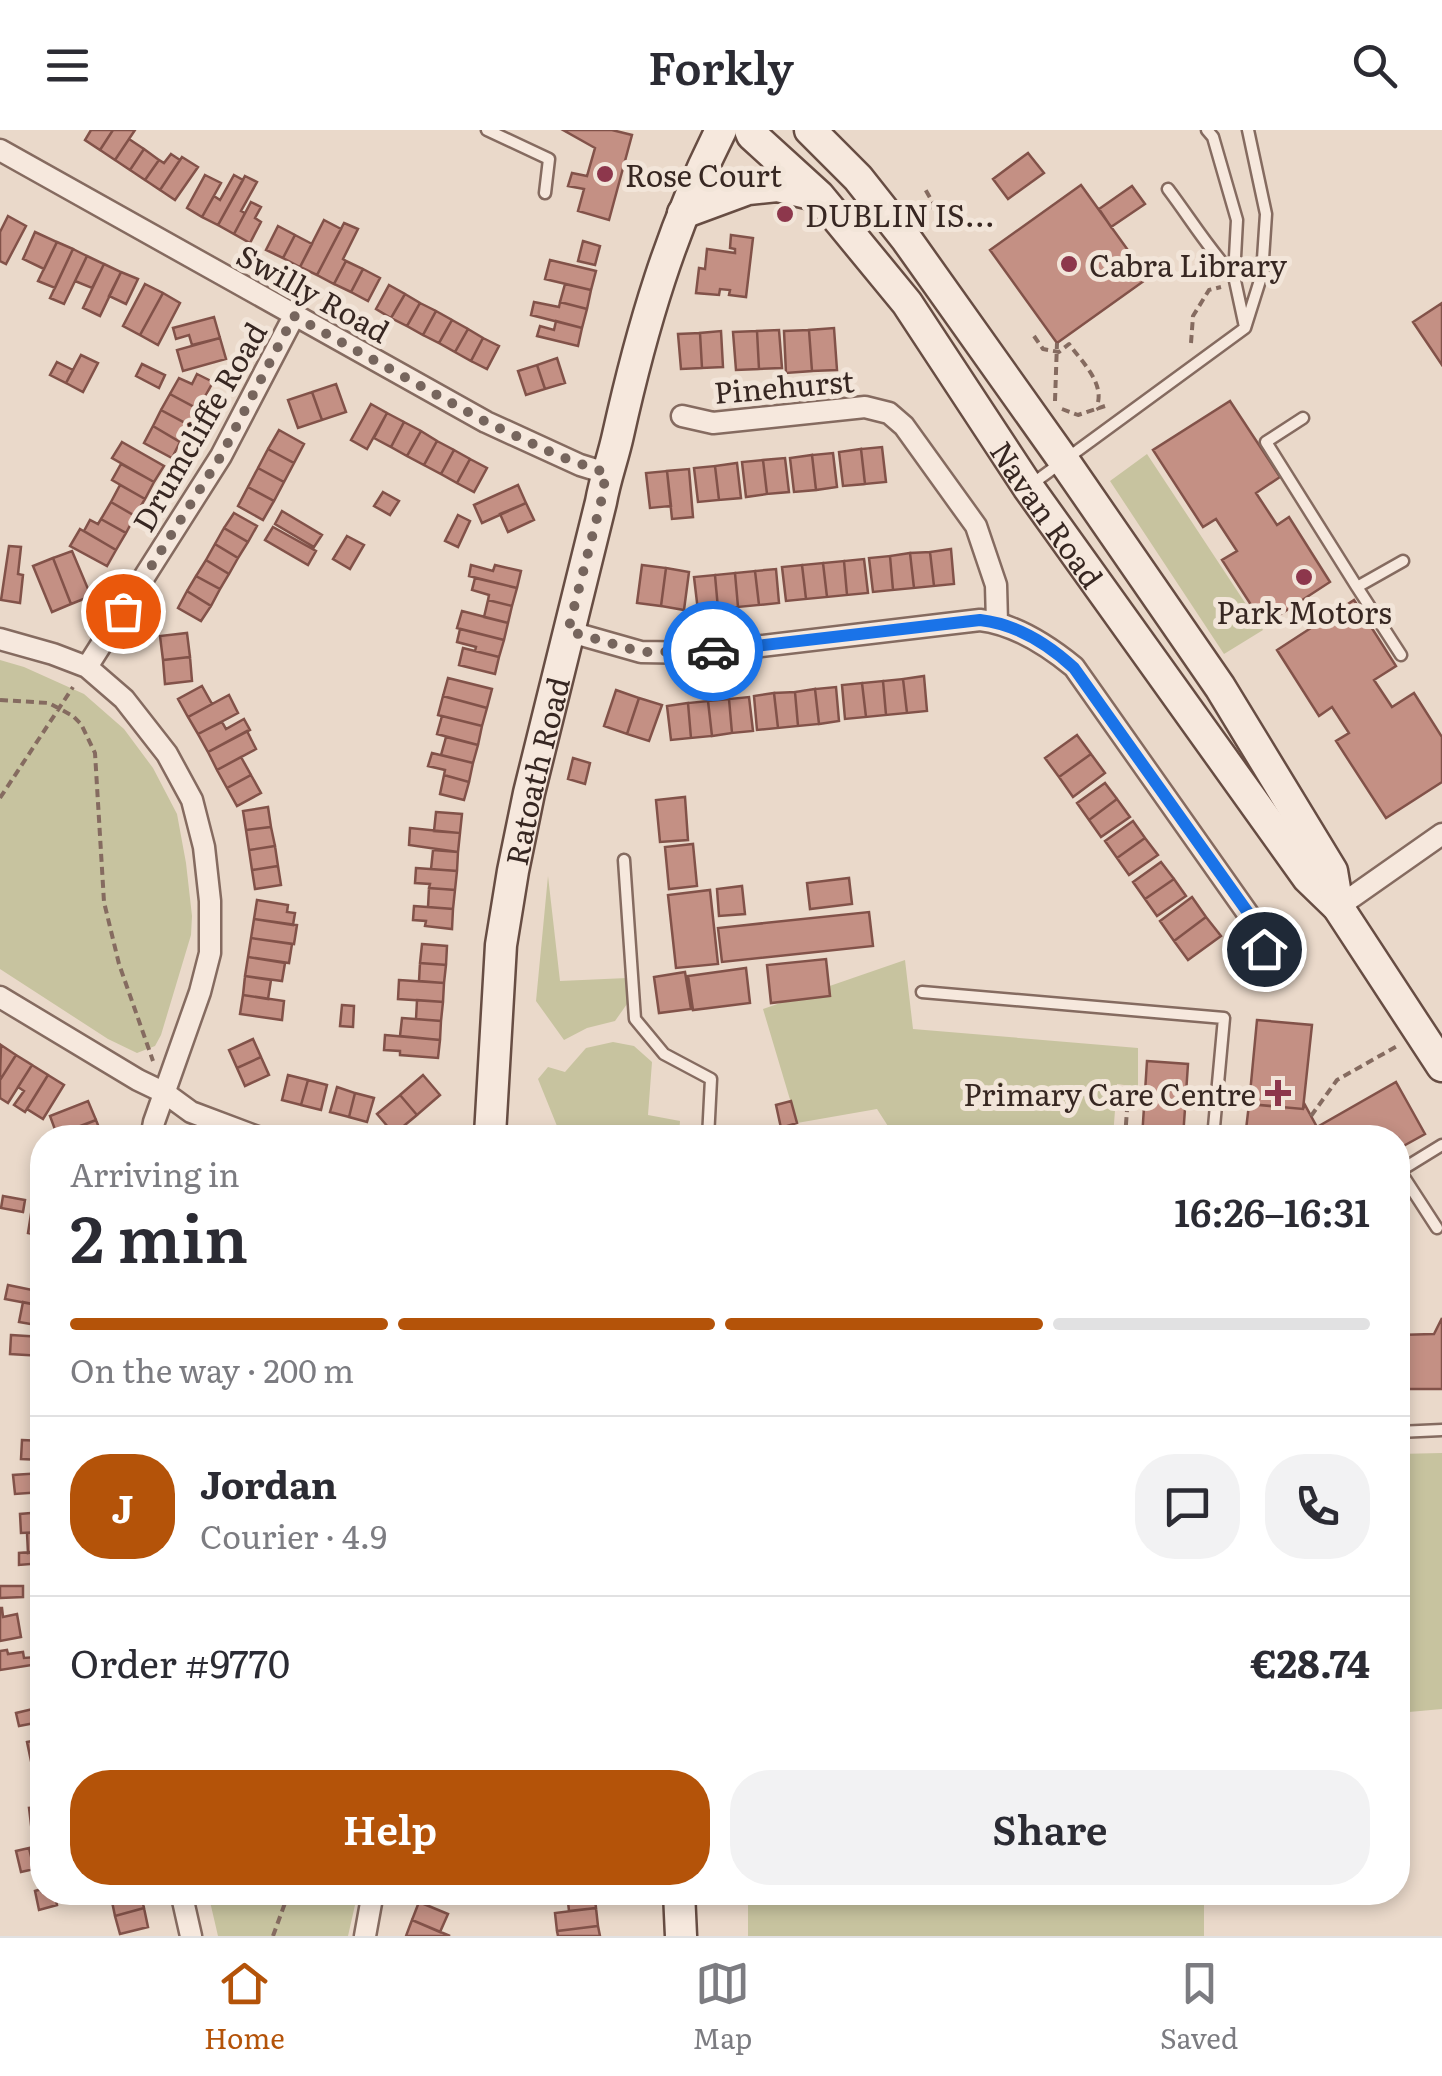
<!DOCTYPE html>
<meta charset="utf-8">
<style>
body{margin:0;font-family:Literata,serif;background:#f2f2f3;color:#2b2b33;height:100vh;display:flex;flex-direction:column;font-size:38px;white-space:nowrap}
*{box-sizing:border-box;margin:0}
p{font-size:32px;color:#7c7c81}
.icon{flex:none;width:55px;height:55px;fill:none;stroke:currentColor;stroke-width:2;stroke-linecap:round;stroke-linejoin:round}
.map{position:relative;flex:1;overflow:hidden}
.drawer{position:absolute;left:30px;top:995px;width:1380px;height:780px;display:flex;flex-direction:column;background:#fff;border-radius:40px;box-shadow:0 5px 15px #0003}
.drawer>*{flex:none}
.pin{position:absolute;display:grid;place-items:center;width:85px;height:85px;color:#fff;margin:-42px;border:5px solid #fff;border-radius:50%;box-shadow:0 2px 10px #0007}
.courier{position:absolute;display:grid;place-items:center;width:100px;height:100px;margin:-50px;border:8px solid #1a73e8;border-radius:50%;background:#fff;color:#222;box-shadow:0 2px 12px #0007}
.headline em{font-style:normal;font-weight:600}
.headline div{display:flex;flex-direction:column-reverse}
.headline{display:flex;align-items:center;justify-content:space-between;height:170px;padding:0 40px}
h1{font-size:65px;font-weight:600;line-height:75px}
.bar{display:grid;grid-template-columns:repeat(4,1fr);gap:15px 10px;align-content:center;height:120px;padding:0 40px}
.bar i{height:12px;border-radius:8px;background:#e1e1e2}
.bar .active{background:#b45309}
.bar p{grid-column:span 4}
.line{display:flex;align-items:center;gap:25px;padding:0 40px;border-top:2px solid #e1e1e2}
.line div{flex:1}
.round{display:grid;place-items:center;flex:none;width:105px;height:105px;border-radius:40px;background:#f2f2f3}
.cta{display:flex;gap:20px;margin-top:auto;padding:20px 40px}
.cta a{flex:1;height:115px;border-radius:40px;background:#b45309;color:#fff;font-size:40px;font-weight:600;line-height:115px;text-align:center}
.cta a+a{background:#f2f2f3;color:#2b2b33}
header{display:flex;justify-content:space-between;align-items:center;height:130px;padding:0 40px;background:#fff;font-size:45px;font-weight:600}
.menu{display:flex;justify-content:space-around;align-items:center;height:140px;border-top:2px solid #e1e1e2;background:#fff;font-size:28px;color:#7c7c81}
.menu a{display:grid;justify-items:center;gap:5px}
.menu .active{color:#b45309}
.map>svg:first-child{display:block}
.green{fill:#c7c39f}
.building{fill:#c49084;stroke:#825249;stroke-width:2.5}
.lines{fill:none;stroke-linecap:round;stroke-linejoin:round}
.lane-casing{stroke:#856b60;stroke-width:15}
.street-casing{stroke:#856b60;stroke-width:25}
.secondary-casing{stroke:#674d43;stroke-width:35}
.path{stroke:#856b60;stroke-width:4;stroke-dasharray:8 5;stroke-linecap:butt}
.lane{stroke:#f6e8dd;stroke-width:10}
.street{stroke:#f6e8dd;stroke-width:20}
.secondary{stroke:#f6e8dd;stroke-width:30}
.done{stroke:#76655d;stroke-width:10;stroke-dasharray:0 18}
.route{stroke:#1a73e8;stroke-width:12}
.poi-dot{fill:#8d374c;stroke:#f2e5d9;stroke-width:4}
.labels{text-anchor:middle;dominant-baseline:central;stroke-width:10;stroke-linejoin:round;paint-order:stroke}
.poi-label{font-size:30px;fill:#372722;stroke:#f2e5d9;text-anchor:start}
.street-label{font-size:30px;fill:#372722;stroke:#f2e5d9}
</style>
<header><svg class="icon" aria-label="menu" viewBox="0 0 24 24"><path d="M4 6h16M4 12h16M4 18h16"/></svg>Forkly<svg class="icon" aria-label="search" viewBox="0 0 24 24"><circle cx="10" cy="10" r="6"/><path d="M15 15l6 6"/></svg></header>
<div class="map">
<svg width="1442" height="1806" viewBox="0 0 1442 1806">
<rect width="100%" height="100%" fill="#ead9ca"/>
<path class="green" d="M1147,324l116,176 -39,24 -114,-173z
M0,530l24,7 60,27 40,35 29,39 24,46 9,49 6,53 -1,19 -30,100 -6,11 -18,7 -29,-14 -108,-70z
M548,746l12,105 67,-3v26l-12,17 -28,7 -23,12 -28,-39z
M905,830l8,69 225,19v39l-21,-3 -4,53h-218l-18,-28 -80,14 -34,-114z
M613,912l21,4 18,16 -4,53 32,6 -1,13 -122,-8 -19,-47 10,-12 17,5 21,-24z
M1442,1323v256l-44,4v-259z
M208,1763h145l2,12 -7,31h-130z
M748,1763h456v43h-456z"/>
<path class="building" d="M91,0h22l-13,20 -15,-10z
M113,0h22l-20,30 -15,-10z
M563,0h49l20,5 -23,85 -31,-9 6,-22 -16,-3 4,-13 15,3 8,-28z
M129,9l15,10 -14,21 -15,-10z
M144,19l15,11 -14,20 -15,-10z
M1028,23l16,20 -36,26 -15,-20z
M171,24l9,6 -20,30 -15,-10 14,-20 5,3z
M182,27l16,10 -23,33 -15,-10z
M205,45l16,8 -19,34 -15,-9z
M234,45l9,5 -25,45 -16,-8 12,-21 6,4z
M245,46l12,6 -16,29 4,2 -11,21 -16,-9z
M1081,55l67,93 -91,65 -67,-93z
M1132,56l13,18 -34,23 -12,-18z
M251,72l10,5 -6,11 6,4 -11,21 -16,-9z
M8,86l18,10 -20,38 -6,-3v-29z
M324,90l17,9 -24,46 -17,-8z
M344,93l14,6 -15,30 3,2 -12,23 -17,-9z
M278,96l17,9 -12,23 -17,-8z
M35,102l22,10 -13,27 -21,-10z
M295,105l17,9 -12,23 -17,-9z
M731,105l22,3 -7,59 -17,-2 1,-5 -10,-1 -1,6 -23,-2 3,-25 6,1 2,-20 28,4v-4l-5,-1z
M583,111l17,5 -5,19 -17,-4z
M57,112l16,7 -18,39 -17,-7z
M73,119l14,7 -23,48 -14,-6z
M87,126l17,8 -12,24 -17,-7z
M550,130l46,11 -5,19 -46,-11z
M346,131l17,8 -12,23 -17,-8z
M104,134l17,8 -21,44 -17,-8z
M363,139l17,9 -12,23 -17,-9z
M121,142l17,7 -12,25 -17,-8z
M145,154l18,9 -23,42 -17,-9z
M565,154l26,6 -4,19 -27,-7z
M389,155l16,9 -14,24 -15,-9z
M163,163l17,10 -22,42 -18,-10z
M405,164l15,9 -13,23 -16,-8z
M534,172l25,5 1,-5 27,7 -5,19 -51,-13z
M420,173l16,8 -13,24 -16,-9z
M1442,173v62l-29,-43z
M436,181l16,9 -13,23 -16,-8z
M214,187l6,21 -28,7 -3,-10 -13,4 -3,-11z
M452,190l16,9 -13,23 -16,-9z
M556,191l26,7 -4,18 -41,-10 3,-10 14,4z
M834,198l3,42 -25,1 -3,-41z
M468,199l15,9 -12,23 -16,-9z
M779,200l3,38 -23,1 -2,-38z
M809,200l3,41 -26,2 -2,-42z
M721,201l2,36 -21,1 -2,-35z
M757,201l2,38 -23,1 -3,-38z
M700,203l2,35 -21,1 -3,-35z
M220,208l6,21 -43,12 -6,-21z
M483,208l16,8 -12,23 -16,-8z
M81,225l17,8 -15,29 -17,-9z
M557,228l8,25 -20,6 -8,-24z
M57,232l16,8 -7,13 -16,-8z
M142,234l23,11 -6,13 -23,-12z
M537,235l8,24 -19,6 -8,-24z
M197,244l16,8 -15,27 -28,-15 9,-16 13,6z
M336,254l10,28 -24,8 -10,-28z
M312,262l10,28 -24,8 -10,-28z
M170,264l28,15 -9,16 -28,-15z
M1230,271l50,76 -24,16 21,32 12,-8 41,65 -66,43 -42,-65 15,-9 -21,-32 -13,8 -50,-77z
M371,274l16,9 -20,36 -16,-9z
M161,280l28,15 -9,17 -27,-16z
M387,283l17,9 -13,25 -17,-9z
M404,292l17,9 -14,25 -16,-9z
M153,296l27,16 -8,16 -28,-15z
M279,300l25,14 -10,19 -26,-14z
M421,301l16,10 -13,24 -17,-9z
M437,311l17,9 -13,24 -17,-9z
M122,312l42,24 -10,16 -42,-24z
M882,317l4,35 -21,2 -4,-35z
M268,319l26,14 -10,19 -26,-14z
M861,319l4,35 -22,2 -4,-34z
M454,320l16,9 -13,24 -16,-9z
M833,323l4,34 -21,3 -4,-35z
M812,325l4,35 -22,2 -4,-34z
M785,328l4,34 -22,2 -4,-34z
M470,329l17,9 -13,24 -17,-9z
M763,330l4,34 -21,3 -4,-35z
M737,333l4,35 -22,2 -4,-34z
M121,334l33,18 -9,17 -33,-19z
M715,336l4,34 -21,2 -4,-34z
M258,338l26,14 -10,19 -26,-14z
M689,339l4,48 -21,2 -5,-48z
M667,341l4,35 -21,2 -4,-35z
M120,355l25,14 -10,17 -24,-14z
M518,355l8,18 -44,20 -8,-18z
M248,357l26,14 -11,19 -25,-14z
M383,362l16,9 -9,14 -16,-9z
M111,372l24,14 -9,17 -25,-14z
M526,373l8,17 -26,12 -8,-18z
M282,381l40,24 -8,12 -39,-23z
M234,383l23,13 -9,16 -24,-14z
M458,385l12,6 -12,26 -13,-6z
M101,389l25,14 -10,17 -32,-19 6,-11 8,4z
M273,397l43,24 -8,14 -43,-25z
M224,398l24,14 -10,16 -23,-14z
M80,399l36,21 -9,16 -37,-20z
M347,406l17,9 -14,24 -17,-10z
M215,414l23,14 -9,16 -23,-14z
M9,416l12,1 -3,27 5,1 -3,28 -19,-3z
M951,419l3,35 -20,2 -4,-34z
M72,421l19,45 -20,8 -18,-46z
M930,422l4,34 -20,2 -4,-35z
M910,423l4,35 -21,2 -3,-34z
M890,426l3,34 -20,2 -4,-34z
M53,428l18,46 -19,8 -19,-46z
M864,429l4,34 -21,2 -3,-34z
M206,430l23,14 -9,15 -24,-13z
M844,431l3,34 -20,2 -4,-34z
M823,433l4,34 -21,2 -4,-34z
M471,435l22,6 2,-6 26,6 -4,17 -48,-12z
M642,435l24,3 -5,38 -24,-3z
M802,435l4,34 -20,2 -4,-34z
M666,438l23,4 -5,38 -23,-4z
M776,439l3,34 -20,2 -4,-34z
M755,441l4,34 -21,2 -3,-34z
M735,443l3,34 -20,2 -3,-34z
M715,445l3,34 -20,2 -4,-34z
M196,446l24,13 -9,17 -24,-15z
M475,448l42,10 -5,18 -24,-6 1,-5 -17,-5z
M187,461l24,15 -10,15 -23,-13z
M488,470l24,6 -4,17 -24,-6z
M1354,470l42,66 -22,14 18,27 22,-14 28,44v45l-56,36 -50,-77 13,-8 -17,-26 -13,9 -42,-66z
M462,481l46,12 -4,17 -47,-12z
M460,499l44,11 -5,17 -24,-6 1,-4 -19,-5z
M187,503l3,24 -27,3 -3,-24z
M463,518l36,9 -4,17 -36,-9z
M190,527l2,24 -27,3 -2,-24z
M924,546l3,35 -20,2 -4,-34z
M448,548l44,11 -5,19 -44,-12z
M903,549l4,34 -21,2 -3,-34z
M883,551l3,34 -20,2 -4,-34z
M862,553l4,34 -21,2 -3,-34z
M202,556l10,18 -24,13 -10,-18z
M836,557l3,34 -20,3 -4,-35z
M815,559l4,35 -21,2 -3,-34z
M616,560l23,8 -12,36 -23,-8z
M795,562l3,34 -20,2 -4,-35z
M774,563l4,35 -21,2 -3,-34z
M229,565l9,18 -40,21 -10,-17z
M443,566l44,12 -5,18 -44,-11z
M749,567l4,34 -21,2 -3,-34z
M639,568l23,7 -13,36 -22,-7z
M729,569l3,34 -20,3 -4,-35z
M708,571l4,35 -21,2 -3,-35z
M688,573l3,35 -20,2 -4,-34z
M442,586l40,10 -4,19 -41,-11z
M244,589l6,11 -42,22 -10,-18 24,-12 4,7z
M247,601l9,18 -39,21 -9,-18z
M1077,605l14,19 -32,23 -14,-19z
M446,607l32,8 -5,18 -32,-8z
M432,623l41,10 -4,19 -25,-7 1,-5 -17,-4z
M1091,624l14,19 -32,24 -14,-20z
M241,627l10,18 -24,13 -10,-18z
M573,628l17,5 -5,21 -17,-5z
M251,645l10,18 -24,13 -10,-18z
M444,645l25,7 -5,18 -24,-6z
M1105,653l12,16 -28,21 -12,-17z
M685,667l3,43 -28,2 -4,-42z
M1117,669l13,18 -29,20 -12,-17z
M268,677l3,20 -25,3 -3,-19z
M436,682l26,2 -2,19 -26,-2z
M1133,691l12,17 -28,20 -12,-17z
M271,697l4,19 -26,4 -3,-20z
M410,698l50,5 -2,19 -49,-7z
M1145,708l13,17 -29,20 -12,-17z
M693,714l4,42 -28,3 -4,-42z
M275,716l3,20 -26,4 -3,-20z
M433,720l25,2 -1,19 -26,-2z
M1161,732l13,17 -29,20 -12,-17z
M278,736l3,19 -26,4 -3,-19z
M416,738l41,3 -2,19 -26,-2 1,-4 -15,-1z
M849,748l3,26 -42,5 -3,-26z
M1174,749l12,17 -29,20 -12,-17z
M742,756l3,28 -26,2 -2,-27z
M429,758l26,2 -2,19 -25,-2z
M710,760l8,74 -42,4 -8,-73z
M1192,767l14,20 -32,24 -14,-20z
M257,770l31,5 -1,7 8,1 -2,12 -39,-6z
M414,776l39,3 -1,20 -27,-3 1,-5 -13,-1z
M869,782l4,34 -151,16 -4,-34z
M1206,787l15,19 -33,24 -14,-19z
M254,789l43,6 -3,19 -43,-6z
M251,808l41,6 -3,19 -41,-6z
M422,814l25,2 -1,19 -26,-2z
M248,827l37,6 -3,18 -37,-5z
M826,829l4,37 -59,7 -4,-38z
M420,833l26,2 -2,18 -25,-2z
M746,838l4,35 -57,7 -5,-34z
M685,842l6,37 -32,4 -5,-36z
M245,846l26,4 -3,19 -25,-4z
M399,850l45,3 -1,19 -45,-3z
M243,865l41,6 -2,19 -42,-6z
M417,870l26,2 -2,19 -25,-2z
M342,875l12,1 -1,21 -13,-1z
M402,888l39,3 -1,19 -40,-4z
M1257,890l55,5 -9,84 -54,-5z
M385,905l55,5 -2,18 -38,-3v-4l-16,-1z
M253,909l8,18 -24,11 -8,-18z
M1,915l15,10 -14,22 -2,-1z
M16,925l16,10 -24,38 -8,-5v-18z
M261,927l8,18 -24,11 -8,-18z
M1147,931l41,3 -5,74h-41z
M32,935l16,10 -23,37 -11,-7 10,-14 -6,-4z
M48,945l16,10 -21,34 -16,-10z
M288,945l20,5 -7,25 -19,-5z
M423,945l17,20 -23,20 -17,-20z
M308,950l19,5 -6,25 -20,-5z
M1396,952l29,52 -27,15v-11h-153l4,-34 54,5 2,-4 12,22z
M337,957l18,6 -6,24 -19,-5z
M355,963l19,5 -7,24 -18,-5z
M400,965l17,20 -23,19 -17,-20z
M88,971l8,19 -39,15 -7,-19z
M791,971l6,22 -16,5 -5,-23z
M96,990l7,18h-29l-3,-8z
M3,1066l22,4 -2,12 -22,-4z
M31,1084l11,2v20l-14,-3z
M8,1155l34,7v14l-37,-7z
M23,1172l19,4v20l-23,-4z
M1442,1188v71h-44v-54l36,-1z
M11,1205l31,2v19l-32,-2z
M22,1310l20,1v19l-21,-1z
M42,1343v19l-27,2 -2,-19z
M42,1382v20l-21,1 -1,-19z
M42,1402v19l-14,2 -1,-20z
M42,1421v12l-23,2v-12z
M0,1456h23v11l-23,1z
M0,1478h2l1,9 14,-3 4,23 -21,4z
M7,1520l1,4 15,-2 1,6 12,-1 2,7 -38,6v-19z
M37,1578l3,14 -21,4 -3,-13z
M42,1609v20l-11,2 -4,-19z
M40,1677l2,24 -10,2 -3,-25z
M29,1718l5,21 -13,3 -5,-21z
M42,1759v3h12l3,13 -18,5 -4,-19z
M128,1762h12l4,16 -29,8 -4,-19z
M594,1762l2,16 -27,3 -2,-18z
M419,1772l29,12 -8,18 -28,-12z
M144,1778l4,19 -28,7 -5,-18z
M596,1778l2,18 -41,5 -2,-18z
M412,1790l38,16h-44z
M598,1796l2,10h-42l-1,-5z"/>
<g class="lines">
<defs>
<path id="lane" d="M487,0l62,29 -4,34
M1207,0l6,7 24,83 -3,56 11,51
M1168,59c22,29 41,61 66,87
M1303,288l-37,24 91,145 46,-26
M1032,354l213,-156 17,-54 4,-60 -18,-84
M1357,457l44,68
M624,730l11,159 29,35 47,25 -3,59
M922,862l302,26 -11,120
M1400,1041l37,57
M1398,1042l44,-27
M1398,1302l44,-2"/>
<path id="street" d="M0,20l486,272 94,43 26,8
M682,286l31,7 152,-16 24,6 15,13 72,100 20,59 1,37
M567,501l74,21 62,1 277,-33c35,4 67,25 94,47l179,254 11,28
M0,509l53,15 34,13 37,32 43,55 25,46 12,47 6,54v52l-10,39 -46,130 -3,16
M87,537l134,-211 73,-140
M1338,777l104,-73
M0,867l138,83 27,13 26,19 69,26
M181,1762l10,44
M365,1806l6,-33 -2,-11"/>
<g id="secondary">
<path id="s1" d="M750,0l2,5 67,61 88,107 121,184 280,391 30,29 104,159"/>
<path d="M810,0l48,48 49,62 157,221 156,226 112,184 6,36"/>
<path d="M683,83l65,-24 29,-3 38,9"/>
<path id="s2" d="M490,1005l11,-190 12,-74 16,-78 72,-291c4,-23 12,-44 17,-67 24,-108 53,-206 103,-305"/>
<path d="M679,1762l2,44"/>
</g>
</defs>
<use href="#lane" class="lane-casing"/>
<use href="#street" class="street-casing"/>
<use href="#secondary" class="secondary-casing"/>
<path class="path" d="M922,89l11,-16 -8,-14
M1034,206l9,13 16,3 10,-8c13,18 36,39 28,62l2,4
M1191,213l2,-27 16,-26 12,-3
M1055,271l2,-58
M1062,279l16,6 27,-9
M0,570l49,3 24,13 8,8 14,29 9,149 15,62 34,97
M0,668l73,-111
M1311,986l26,-36 62,-35
M1125,1008l3,-42
M273,1806l16,-44"/>
<use href="#lane" class="lane"/>
<use href="#street" class="street"/>
<use href="#secondary" class="secondary"/>
</g>
<g class="lines">
<path class="done" d="M123,481l98,-155 73,-140 192,106 73,34 47,17 -5,29 -33,129 73,21 72,-1"/>
<path class="route" d="M713,521l267,-31c35,4 68,24 94,48l180,253 10,28"/>
</g>
<g class="poi-dot">
<circle cx="605" cy="44" r="10"/>
<circle cx="785" cy="84" r="10"/>
<circle cx="1069" cy="134" r="10"/>
<circle cx="1304" cy="447" r="10"/>
<path d="M1273 948h10v10h10v10h-10v10h-10v-10h-10v-10h10z"/>
</g>
<g class="labels">
<g class="poi-label">
<text x="625" y="44">Rose Court</text>
<text x="805" y="84">DUBLIN IS...</text>
<text x="1089" y="134">Cabra Library</text>
<text x="1304" y="481" text-anchor="middle">Park Motors</text>
<text x="1256" y="963" text-anchor="end">Primary Care Centre</text>
</g>
<g class="street-label">
<text transform="translate(314 162) rotate(29)">Swilly Road</text>
<text transform="translate(784 255) rotate(-5)">Pinehurst</text>
<text transform="translate(198 296) rotate(-60)">Drumcliffe Road</text>
<text stroke="none"><textPath href="#s1" startOffset="488">Navan Road</textPath></text>
<text stroke="none"><textPath href="#s2" startOffset="368">Ratoath Road</textPath></text>
</g>
</g>
</svg>
<div class="pin" style="left:123px;top:481px;background:#ea580c"><svg class="icon" aria-label="bag" viewBox="0 0 24 24"><path d="M5 8h14l-1 12H6zM9 8a3 3 0 0 1 6 0"/></svg></div>
<div class="pin" style="left:1264px;top:819px;background:#1f2937"><svg class="icon" aria-label="home" viewBox="0 0 24 24"><path d="M3 11l9-7 9 7M6 9v11h12V9"/></svg></div>
<div class="courier" style="left:713px;top:521px"><svg class="icon" aria-label="car" viewBox="0 0 24 24"><path d="M5 17H2v-5l4-1 3-4h7l3 4 3 1v5h-3M9 17h6M6 11h13"/><circle cx="7" cy="17" r="2"/><circle cx="17" cy="17" r="2"/></svg></div>
<section class="drawer">
<div class="headline"><div><h1>2 min</h1><p>Arriving in</p></div><em>16:26–16:31</em></div>
<div class="bar"><i class="active"></i><i class="active"></i><i class="active"></i><i></i><p>On the way · 200 m</p></div>
<div class="line" style="height:180px"><b class="round" style="background:#b45309;color:#fff">J</b><div><b>Jordan</b><p>Courier · 4.9</p></div><a class="round"><svg class="icon" aria-label="chat" viewBox="0 0 24 24"><path d="M4 5h16v11H9l-5 4z"/></svg></a><a class="round"><svg class="icon" aria-label="phone" viewBox="0 0 24 24"><path d="M5 4h4l2 5-3 2q2 4 5 5l2-3 5 2v4C11 20 4 13 5 4z"/></svg></a></div>
<div class="line" style="height:130px"><div>Order #9770</div><b>€28.74</b></div>
<div class="cta"><a>Help</a><a>Share</a></div>
</section>
</div>
<nav class="menu">
<a class="active"><svg class="icon" aria-label="home" viewBox="0 0 24 24"><path d="M3 11l9-7 9 7M6 9v11h12V9"/></svg>Home</a>
<a><svg class="icon" aria-label="map" viewBox="0 0 24 24"><path d="M3 6l6-2 6 2 6-2v14l-6 2-6-2-6 2zM9 4v14M15 6v14"/></svg>Map</a>
<a><svg class="icon" aria-label="saved" viewBox="0 0 24 24"><path d="M7 4h10v16l-5-4-5 4z"/></svg>Saved</a>
</nav>
